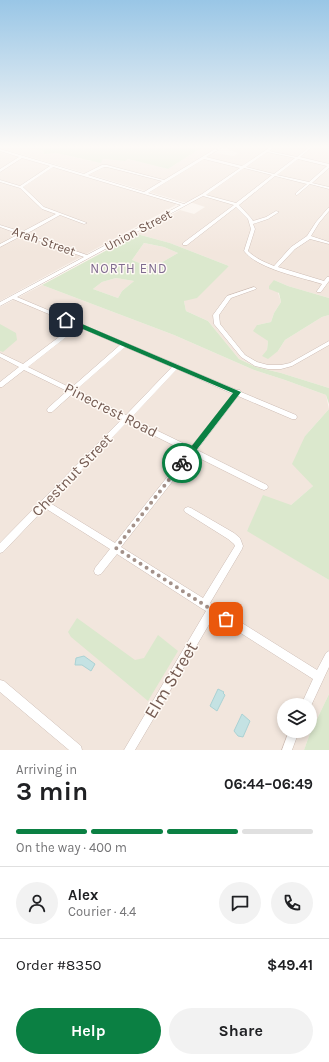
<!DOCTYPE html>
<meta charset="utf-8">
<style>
body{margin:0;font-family:Karla,sans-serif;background:#f2f2f2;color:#202124;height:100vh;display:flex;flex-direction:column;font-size:15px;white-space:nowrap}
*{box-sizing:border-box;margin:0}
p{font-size:13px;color:#757577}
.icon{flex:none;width:22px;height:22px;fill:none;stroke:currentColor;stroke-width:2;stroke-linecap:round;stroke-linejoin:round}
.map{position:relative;height:750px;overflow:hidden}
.details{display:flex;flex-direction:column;background:#fff;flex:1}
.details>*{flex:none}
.buttons{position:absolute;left:277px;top:698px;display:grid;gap:8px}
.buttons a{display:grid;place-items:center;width:40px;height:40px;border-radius:50%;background:#fff;box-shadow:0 2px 6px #0003;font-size:20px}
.pin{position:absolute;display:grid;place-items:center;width:34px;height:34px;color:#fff;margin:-17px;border-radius:8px;box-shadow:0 2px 6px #0006}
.courier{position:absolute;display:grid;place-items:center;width:40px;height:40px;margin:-20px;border:3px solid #0b8043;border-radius:50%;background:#fff;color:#222;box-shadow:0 1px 5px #0007}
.summary em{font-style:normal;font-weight:700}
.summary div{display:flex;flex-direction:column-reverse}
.summary{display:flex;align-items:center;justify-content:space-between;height:68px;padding:0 16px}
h1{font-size:26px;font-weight:700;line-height:30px}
.bar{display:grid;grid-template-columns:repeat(4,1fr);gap:6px 4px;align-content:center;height:48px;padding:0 16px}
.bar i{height:5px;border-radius:3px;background:#e0e0e0}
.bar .active{background:#0b8043}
.bar p{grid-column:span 4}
.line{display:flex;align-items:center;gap:10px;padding:0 16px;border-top:1px solid #e0e0e0}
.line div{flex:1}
.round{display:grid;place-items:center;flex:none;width:42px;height:42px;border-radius:21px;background:#f2f2f2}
.primary-button{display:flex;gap:8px;margin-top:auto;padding:8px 16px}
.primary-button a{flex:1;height:46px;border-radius:24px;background:#0b8043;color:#fff;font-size:16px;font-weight:700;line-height:46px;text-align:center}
.primary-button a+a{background:#f2f2f2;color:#202124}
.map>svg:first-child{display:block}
.residential{fill:#f2e6dd;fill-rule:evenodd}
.green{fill:#dbe8cd;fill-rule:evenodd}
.water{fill:#c4e2e3;stroke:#abd2d4}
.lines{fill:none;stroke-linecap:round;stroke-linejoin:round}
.minor-casing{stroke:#cdbcb4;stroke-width:1}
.minor{fill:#fff;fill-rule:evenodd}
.route{fill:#0b8043}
.done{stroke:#a39189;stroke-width:4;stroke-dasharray:0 7.2}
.labels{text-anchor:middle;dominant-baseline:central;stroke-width:3;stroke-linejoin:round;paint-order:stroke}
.far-street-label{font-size:13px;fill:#745b52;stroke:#fef9f4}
.far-neighbourhood-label{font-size:13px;letter-spacing:1px;fill:#7f6b8f;stroke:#fef9f4}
.street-label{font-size:15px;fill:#745b52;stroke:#fef9f4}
.near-street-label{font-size:18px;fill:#745b52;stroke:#fef9f4}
</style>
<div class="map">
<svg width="329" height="750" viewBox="0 0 329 750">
<rect width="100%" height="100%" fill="#fbf4ee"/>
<path class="residential" d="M0,148h33l10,3 1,3 12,-1 35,8 12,-2 22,2 3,-2 40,10 33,-21h14l4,2 -5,3 20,3 4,-3 -11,-4 2,-1h100v150l-41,-12 -14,-6 7,22 -7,11 -3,9 -14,3 11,16 -1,9 11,1 7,-11 37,-23 7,-2v73l-48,-15 -25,-6 -17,-8 -31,-38 -22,-10 -2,-10 45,-35 -59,-23 -33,-9 43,-24 14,4 11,-7 -12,-4 -10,-1z
M0,152l175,51 1,2 -176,96z
M144,243l20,4 14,6 -26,15 -20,-8z
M116,278l18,3 -12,10 -4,7 -25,-9 9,-7z
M42,285l132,50 80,35 31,10 41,15 3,14 -24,27 8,50 -22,19 -44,25 82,50v114l-20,42 -5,14h-304v-443zM284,705h26v26h-26z"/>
<path class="green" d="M33,148h168l-33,21 -40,-10 -3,2 -22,-2 -2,4 -45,-10 -12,1 -1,-3z
M137,234l33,9 59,23 -32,32 -13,3 2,10 22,10 31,38 17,8 25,6 48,15v16l-3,-9 -41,-15 -31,-10 -80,-35 -132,-50zM144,243l20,4 14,6 -26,15 -20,-8zM116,278l18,3 -12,10 -4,7 -25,-9 9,-7z
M274,280l14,6 41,12v17l-7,2 -37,23 -7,11 -10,8 -6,-3 5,-6 1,-9 -15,-10 4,-6 14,-3 3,-9 7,-11 -2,-9 -10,-4v-3z
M0,324l16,9 1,7 -14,12 -3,-1z
M329,409v171l-82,-49 16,-36 28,10 22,-19 -21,-22 13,-28z
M77,618l58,42 9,-2 14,-23 20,16 -30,50 -77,-64 -3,-5z
M329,694v56h-25l5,-14z"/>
<path class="water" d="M84,656l11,8 -4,7 -9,-6h-7l1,-7z
M218,689l6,3 -1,1 2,2 -8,16 -7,-5z
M242,714l8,7 -7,16 -5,-1 -4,-5z"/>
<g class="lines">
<defs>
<path id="minor" d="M269,148h4l-4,3 28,6 11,-9h3l-11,9 29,7v4l-17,15 17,4v2l-19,-5 -13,11h-1v-2l11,-9 -32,-8 -36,29 12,13 2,3 13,-4 10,-6 3,1 -11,7 -15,5 2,5 -7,22c7,7 16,11 26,15l17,-19 16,-11 9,-14 12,-14h1v3l-10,12 -8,13 18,6v2l-19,-5 -15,10 -17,18 46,14 3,-4h2v4l-8,11h-4v-1l5,-7c-22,-7 -64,-15 -78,-33l7,-22 -3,-10 -12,-12 -49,38h-4v-2l51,-38 -31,-9 -186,101 159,67 3,1 1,1 57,24h3l1,2 55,23 1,2 -1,2h-4l-54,-23 -41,54 70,35 1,2 -1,2 -3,1 -3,-1 -68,-34 -72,92 82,51 32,-52 -1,-2 -6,-5 -43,-27 -1,-2 1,-2 3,-1 3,1 43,25 6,5 3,8 -1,3 -32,54 107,67 9,-17 3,-2v16l-19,41v-3h-9l12,-26 -99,-63 -79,134h-11l82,-139 -5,-3 -84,-54 -16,20 -3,1 -3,-1 -1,-3 1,-3 15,-19 -65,-41 -42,44 -3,1v-10l122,-124 -50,-25 -20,18h-4l-1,-2 1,-2 19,-17 -43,-21 -22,17h-2v-5l19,-15 -19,-10v-4l23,11 52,-39 -62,-26 -13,7v-4l84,-45 -61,-22 -23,12v-3l19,-10 -19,-7v-2l22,7 34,-18 -14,-5 -22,-21 -20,-6v-2l20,6 30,-20 -28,-8 -22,14v-3l19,-12 -19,-6v-2l84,25 18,-9h5l57,15 51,-31 3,1 -12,7 36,9zM267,152l28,6 -21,16 -28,-7zM204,159l36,9 -38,26 -18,10 -36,-11zM298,159l29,7 -18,16 -32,-7zM53,167l128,38 -94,50 -61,-21 34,-19 24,9 3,-1 -43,-16 -21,-20zM104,167h3l55,14 -18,11 -56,-17zM244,168l28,7 -36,28 -30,-8zM79,327l41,18 -49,43 -43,-21zM125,347l47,20 -46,48 -50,-25zM177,369l56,25 -42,53 -60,-29zM127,422l60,30 -72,91 -65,-40z
M254,287l2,1v1l-25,9 -12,17 1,9 25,31 12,7 11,3h13l9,-2 39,-22v4l-37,21 -11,3h-13l-13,-3 -14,-9 -27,-33 -1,-9 14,-19z
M0,680l4,1 77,65 1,4h-13l-69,-58z
M289,731h10l-7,19h-10z"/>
</defs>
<use href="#minor" class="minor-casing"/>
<use href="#minor" class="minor"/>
</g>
<linearGradient id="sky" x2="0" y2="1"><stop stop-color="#99c6e6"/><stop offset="0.58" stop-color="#fdfaf7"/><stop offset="1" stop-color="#fdfaf7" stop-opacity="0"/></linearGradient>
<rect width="329" height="253" fill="url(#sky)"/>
<path class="route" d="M64,318h4l173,74 -56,73h-5v-4l53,-68 -169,-72z"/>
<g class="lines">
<path class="done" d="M182,463l-66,85 110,71"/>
</g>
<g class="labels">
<g class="far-street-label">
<text transform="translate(138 230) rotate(-28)">Union Street</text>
<text transform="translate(44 241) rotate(19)">Arah Street</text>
</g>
<g class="far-neighbourhood-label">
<text x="129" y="268">NORTH END</text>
</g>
<g class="street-label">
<text transform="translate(111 410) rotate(27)">Pinecrest Road</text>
<text transform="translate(72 475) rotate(-46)">Chestnut Street</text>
</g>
<g class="near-street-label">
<text transform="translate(171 680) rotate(-59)">Elm Street</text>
</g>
</g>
</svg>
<div class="buttons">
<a><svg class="icon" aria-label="layers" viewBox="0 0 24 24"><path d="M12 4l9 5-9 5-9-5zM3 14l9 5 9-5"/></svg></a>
</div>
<div class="pin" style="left:226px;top:619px;background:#ea580c"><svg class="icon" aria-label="bag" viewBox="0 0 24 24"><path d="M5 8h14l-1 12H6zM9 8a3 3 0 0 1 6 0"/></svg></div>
<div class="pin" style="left:66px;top:320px;background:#1f2937"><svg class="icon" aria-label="home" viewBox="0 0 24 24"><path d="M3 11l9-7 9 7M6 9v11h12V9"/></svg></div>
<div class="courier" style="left:182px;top:463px"><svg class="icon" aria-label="bike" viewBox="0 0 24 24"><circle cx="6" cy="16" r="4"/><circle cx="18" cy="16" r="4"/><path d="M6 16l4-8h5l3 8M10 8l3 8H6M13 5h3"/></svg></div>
</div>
<section class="details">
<div class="summary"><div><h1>3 min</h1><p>Arriving in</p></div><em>06:44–06:49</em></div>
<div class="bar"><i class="active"></i><i class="active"></i><i class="active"></i><i></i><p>On the way · 400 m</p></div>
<div class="line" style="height:72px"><a class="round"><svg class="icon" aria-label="person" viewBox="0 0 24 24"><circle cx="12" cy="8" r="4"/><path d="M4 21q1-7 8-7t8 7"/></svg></a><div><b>Alex</b><p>Courier · 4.4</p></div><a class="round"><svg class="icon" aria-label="chat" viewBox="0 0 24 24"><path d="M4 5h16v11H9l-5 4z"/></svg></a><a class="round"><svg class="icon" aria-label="phone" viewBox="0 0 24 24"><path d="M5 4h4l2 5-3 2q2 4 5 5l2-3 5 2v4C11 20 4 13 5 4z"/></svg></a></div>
<div class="line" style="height:52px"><div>Order #8350</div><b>$49.41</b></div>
<div class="primary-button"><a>Help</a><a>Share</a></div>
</section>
